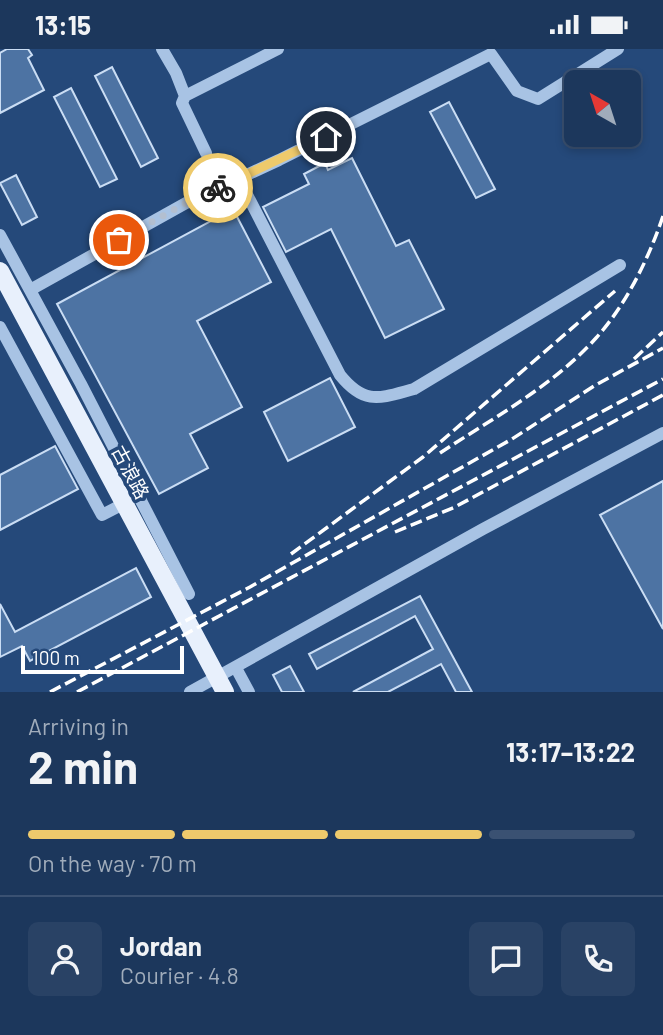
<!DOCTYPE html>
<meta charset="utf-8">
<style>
body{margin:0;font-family:Barlow,"Noto Sans SC",sans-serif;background:#294265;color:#f1f3f6;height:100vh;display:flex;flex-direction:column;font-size:26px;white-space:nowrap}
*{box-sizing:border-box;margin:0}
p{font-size:23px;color:#a0acbb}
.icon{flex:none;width:38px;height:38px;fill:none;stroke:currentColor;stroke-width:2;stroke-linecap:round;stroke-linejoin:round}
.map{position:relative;height:643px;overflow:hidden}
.side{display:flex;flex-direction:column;background:#1c375c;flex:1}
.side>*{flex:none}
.needle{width:46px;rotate:321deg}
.fabs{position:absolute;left:564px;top:21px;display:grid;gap:14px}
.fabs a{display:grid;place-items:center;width:77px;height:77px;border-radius:10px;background:#1c375c;box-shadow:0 4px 10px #0003,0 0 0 2px #3a5172;font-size:35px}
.scale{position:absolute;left:21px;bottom:18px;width:163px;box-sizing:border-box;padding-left:7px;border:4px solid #fff;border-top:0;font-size:19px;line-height:24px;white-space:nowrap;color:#fff;-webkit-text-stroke:5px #25497a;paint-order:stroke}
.pin{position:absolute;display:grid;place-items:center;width:60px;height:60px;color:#fff;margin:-30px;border:4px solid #fff;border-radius:50%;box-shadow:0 2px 7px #0007}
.courier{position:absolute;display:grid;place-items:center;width:70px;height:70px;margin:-35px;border:5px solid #eeca6c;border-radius:50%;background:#fff;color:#222;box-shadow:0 2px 9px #0007}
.headline em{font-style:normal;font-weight:700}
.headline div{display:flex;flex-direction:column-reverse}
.headline{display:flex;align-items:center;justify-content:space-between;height:119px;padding:0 28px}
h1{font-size:46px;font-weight:700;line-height:52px}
.bar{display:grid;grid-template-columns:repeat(4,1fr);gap:10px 7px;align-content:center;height:84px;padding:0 28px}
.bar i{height:9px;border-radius:5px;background:#3a5172}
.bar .on{background:#eeca6c}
.bar p{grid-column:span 4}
.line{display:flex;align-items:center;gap:18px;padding:0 28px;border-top:2px solid #3a5172}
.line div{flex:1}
.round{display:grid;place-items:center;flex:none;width:74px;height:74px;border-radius:10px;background:#294265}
.status{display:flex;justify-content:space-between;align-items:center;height:49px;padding:0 35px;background:#1c375c;direction:ltr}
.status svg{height:19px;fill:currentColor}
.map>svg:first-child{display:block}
.building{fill:#4d73a3;stroke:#caddf4;stroke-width:2}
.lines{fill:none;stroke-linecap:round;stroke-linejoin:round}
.minor{stroke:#a8c3e4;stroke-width:12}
.major{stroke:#e8f0fc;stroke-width:18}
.rail{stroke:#fff;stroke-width:3.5;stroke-dasharray:12 5;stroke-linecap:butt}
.done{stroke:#b3bfd0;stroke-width:7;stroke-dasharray:0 12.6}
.route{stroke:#eeca6c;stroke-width:9}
.labels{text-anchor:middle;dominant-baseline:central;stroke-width:7;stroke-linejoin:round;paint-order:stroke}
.street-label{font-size:19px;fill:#fff;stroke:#25497a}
</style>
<div class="status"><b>13:15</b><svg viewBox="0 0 49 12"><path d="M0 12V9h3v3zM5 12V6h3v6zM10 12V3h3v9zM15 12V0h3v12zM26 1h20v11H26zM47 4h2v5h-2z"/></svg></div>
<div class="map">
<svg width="663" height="643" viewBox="0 0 663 643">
<rect width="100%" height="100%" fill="#25497a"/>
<path class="building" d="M7,0h21l4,6 -4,3 16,32 -44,23v-60z
M112,18l46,91 -17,9 -46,-91z
M71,39l46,91 -17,8 -46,-90z
M449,53l46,87 -19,9 -46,-86z
M352,109l44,88 13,-6 35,69 -59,29 -54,-109 -45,23 -23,-45 46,-23 -5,-10 21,-11 3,7z
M16,126l21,42 -15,8 -22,-42z
M233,160l38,73 -74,39 45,86 -52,27 18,34 -49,26 -102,-190z
M330,329l25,49 -67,34 -24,-49z
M55,397l23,43 -78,41v-55z
M663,432v148l-63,-114z
M136,519l15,29 -121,64 -8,-15 -22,11v-53l15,28z
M420,547l52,96h-16l-15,-28 -53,28h-35l80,-43 -18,-33 -98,53 -8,-15z
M290,617l14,26h-22l-9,-17z"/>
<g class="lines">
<path class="minor" d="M162,0l14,24 9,23 93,-47
M185,47l-3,7 24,50
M239,130l101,196c25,31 40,23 74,14l206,-124
M0,186l81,149 108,210
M30,241l156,-87 93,-43 212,-106 26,37 21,8 80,-50
M0,278l102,188 27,-14
M236,619l13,24
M190,643l293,-163 180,-96"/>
<path class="major" d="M0,222l225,421"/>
<path class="rail" d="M634,310l29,-27
M440,404c53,-35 113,-67 156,-115 30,-33 53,-80 67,-122
M395,483l60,-25 208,-112
M291,505l132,-97 192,-166
M50,643l200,-105 262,-148 82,-53 69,-38
M77,643l586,-313"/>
</g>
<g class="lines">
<path class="done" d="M119,191l67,-37 32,-15"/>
<path class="route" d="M218,139l108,-51"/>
</g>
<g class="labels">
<g class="street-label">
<text transform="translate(131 423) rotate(62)">古浪路</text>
</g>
</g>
</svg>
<div class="fabs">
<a><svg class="needle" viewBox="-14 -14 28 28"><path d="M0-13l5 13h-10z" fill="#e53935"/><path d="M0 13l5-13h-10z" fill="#a0acbb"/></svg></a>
</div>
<div class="scale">100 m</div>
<div class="pin" style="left:119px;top:191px;background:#ea580c"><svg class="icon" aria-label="bag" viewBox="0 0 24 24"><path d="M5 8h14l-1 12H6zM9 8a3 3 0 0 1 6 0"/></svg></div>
<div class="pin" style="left:326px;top:88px;background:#1f2937"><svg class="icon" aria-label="home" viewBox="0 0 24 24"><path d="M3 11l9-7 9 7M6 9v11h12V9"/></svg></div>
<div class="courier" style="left:218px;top:139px"><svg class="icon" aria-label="bike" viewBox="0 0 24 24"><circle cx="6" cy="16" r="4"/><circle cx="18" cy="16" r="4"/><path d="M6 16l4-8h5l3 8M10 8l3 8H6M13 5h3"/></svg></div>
</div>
<section class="side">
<div class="headline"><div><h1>2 min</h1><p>Arriving in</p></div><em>13:17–13:22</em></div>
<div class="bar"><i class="on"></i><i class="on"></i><i class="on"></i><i></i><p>On the way · 70 m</p></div>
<div class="line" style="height:126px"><a class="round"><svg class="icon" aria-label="person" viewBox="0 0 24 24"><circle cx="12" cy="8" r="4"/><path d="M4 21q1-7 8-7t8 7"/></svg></a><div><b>Jordan</b><p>Courier · 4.8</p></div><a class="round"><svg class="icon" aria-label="chat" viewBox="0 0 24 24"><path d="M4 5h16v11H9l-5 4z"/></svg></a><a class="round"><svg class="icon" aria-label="phone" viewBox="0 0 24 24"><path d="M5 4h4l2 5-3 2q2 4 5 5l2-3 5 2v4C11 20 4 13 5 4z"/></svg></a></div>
</section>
